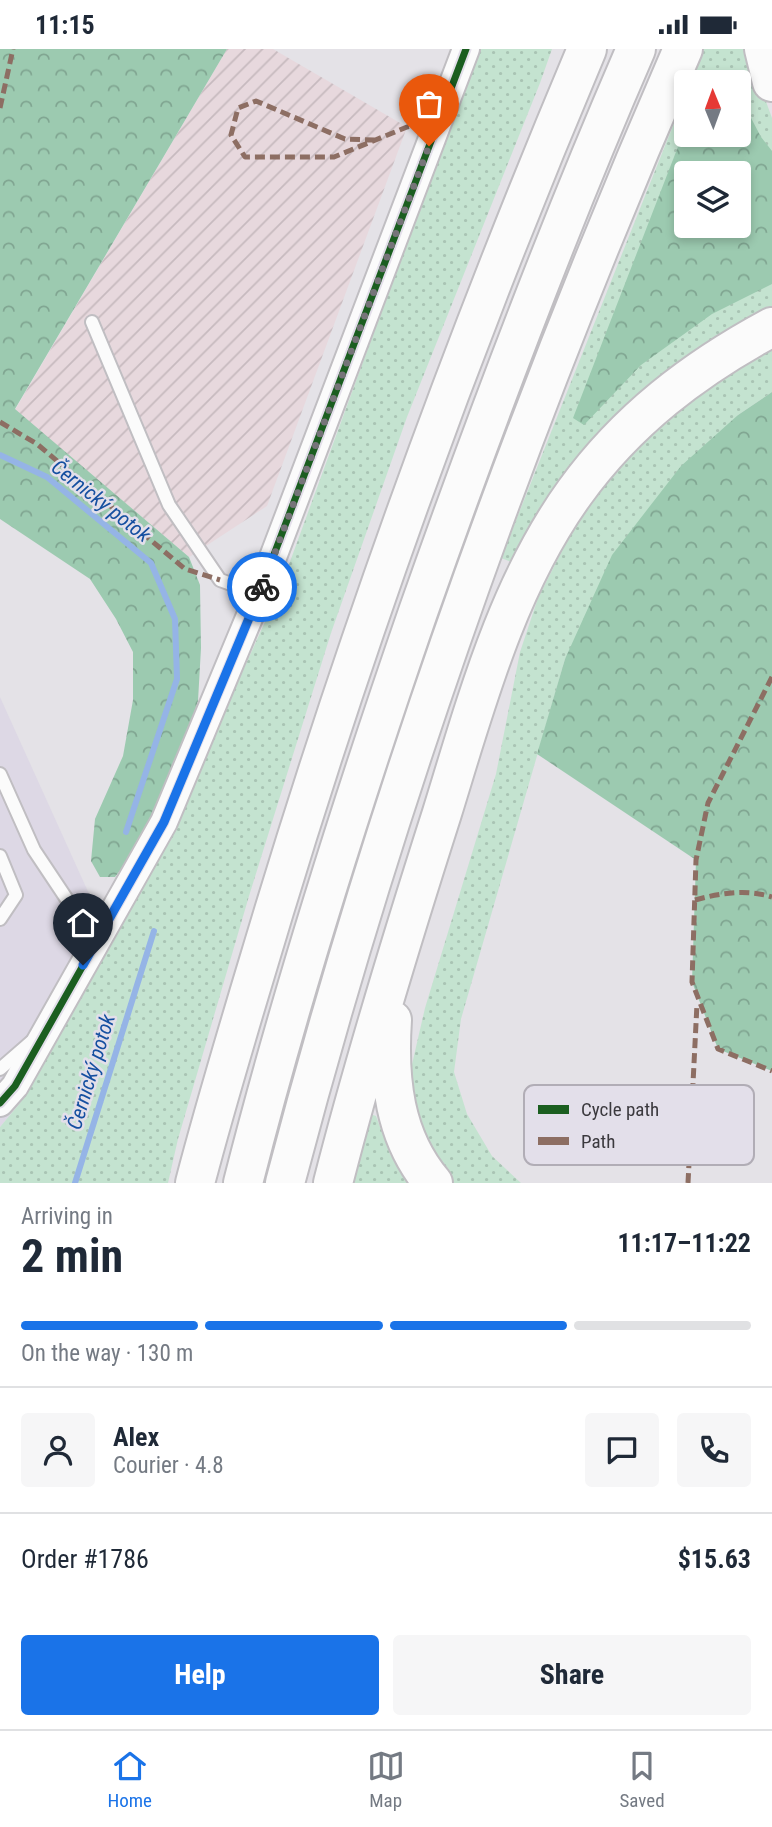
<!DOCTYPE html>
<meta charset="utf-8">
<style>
body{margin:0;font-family:"Roboto Condensed",sans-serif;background:#f6f6f7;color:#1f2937;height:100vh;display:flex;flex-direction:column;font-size:26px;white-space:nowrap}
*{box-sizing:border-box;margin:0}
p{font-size:23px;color:#747a83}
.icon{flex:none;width:38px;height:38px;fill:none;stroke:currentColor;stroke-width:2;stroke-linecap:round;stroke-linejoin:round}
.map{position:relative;height:1134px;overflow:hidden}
.drawer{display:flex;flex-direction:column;background:#fff;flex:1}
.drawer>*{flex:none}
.needle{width:46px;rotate:359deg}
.tools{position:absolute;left:674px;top:21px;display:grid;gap:14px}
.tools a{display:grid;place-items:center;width:77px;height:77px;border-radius:7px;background:#fff;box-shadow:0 4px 10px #0003;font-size:35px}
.pin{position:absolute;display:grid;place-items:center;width:60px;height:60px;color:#fff;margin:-72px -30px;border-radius:50% 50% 50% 0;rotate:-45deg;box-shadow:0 0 7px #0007}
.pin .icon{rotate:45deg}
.courier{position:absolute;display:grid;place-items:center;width:70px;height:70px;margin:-35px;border:5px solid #1a73e8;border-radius:50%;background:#fff;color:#222;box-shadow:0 2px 9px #0007}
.headline em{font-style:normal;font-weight:700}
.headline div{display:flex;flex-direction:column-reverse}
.headline{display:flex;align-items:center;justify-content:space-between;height:119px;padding:0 21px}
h1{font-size:46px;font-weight:700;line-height:52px}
.bar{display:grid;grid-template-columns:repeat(4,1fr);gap:10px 7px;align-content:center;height:84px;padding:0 21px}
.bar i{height:9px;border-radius:5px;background:#e0e1e3}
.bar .active{background:#1a73e8}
.bar p{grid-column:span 4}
.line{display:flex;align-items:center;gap:18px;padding:0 21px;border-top:2px solid #e0e1e3}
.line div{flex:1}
.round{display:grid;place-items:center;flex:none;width:74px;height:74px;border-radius:7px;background:#f6f6f7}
.action{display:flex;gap:14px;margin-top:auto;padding:14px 21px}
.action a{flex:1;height:80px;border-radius:7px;background:#1a73e8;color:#fff;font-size:28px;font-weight:700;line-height:80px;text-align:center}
.action a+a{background:#f6f6f7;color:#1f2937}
.status{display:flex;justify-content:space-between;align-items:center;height:49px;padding:0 35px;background:#fff;direction:ltr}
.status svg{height:19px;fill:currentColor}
.dock{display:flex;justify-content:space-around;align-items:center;height:98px;border-top:2px solid #e0e1e3;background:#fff;font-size:19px;color:#747a83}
.dock a{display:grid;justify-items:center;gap:4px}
.dock .active{color:#1a73e8}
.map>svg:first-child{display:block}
.built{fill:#ddd8e5}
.industrial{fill:url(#industrial-furrows)}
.grass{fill:url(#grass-dots);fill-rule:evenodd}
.forest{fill:url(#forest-crowns);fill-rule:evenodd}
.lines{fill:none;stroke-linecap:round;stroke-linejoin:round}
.stream{stroke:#95b4e6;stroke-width:6}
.lane-casing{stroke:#c0bec2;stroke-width:16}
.street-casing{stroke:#c0bec2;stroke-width:30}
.highway-casing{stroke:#c0bec2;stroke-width:42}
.lane{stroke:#fbfbfb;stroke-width:12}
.street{stroke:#fbfbfb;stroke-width:26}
.highway{stroke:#fbfbfb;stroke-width:38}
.quiet{stroke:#8d6e63;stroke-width:5;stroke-dasharray:10 5;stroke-linecap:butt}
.cycleway-casing{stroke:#e3dfea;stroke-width:11}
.cycleway{stroke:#1b5e20;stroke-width:7}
.done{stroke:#767479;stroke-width:7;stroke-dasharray:0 12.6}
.route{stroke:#1a73e8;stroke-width:9}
.labels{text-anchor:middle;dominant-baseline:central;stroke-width:5;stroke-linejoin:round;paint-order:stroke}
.water-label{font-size:21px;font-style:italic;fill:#154fa0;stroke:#e3dfea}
.key{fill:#e3dfea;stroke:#b1adb6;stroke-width:2}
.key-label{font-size:19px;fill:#3b393e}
</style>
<div class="status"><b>11:15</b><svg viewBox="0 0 49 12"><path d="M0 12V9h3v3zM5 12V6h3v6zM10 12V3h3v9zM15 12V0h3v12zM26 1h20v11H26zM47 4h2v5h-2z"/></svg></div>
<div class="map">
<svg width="772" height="1134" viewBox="0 0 772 1134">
<defs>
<pattern id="industrial-furrows" width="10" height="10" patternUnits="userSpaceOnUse" patternTransform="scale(1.75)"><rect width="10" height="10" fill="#e7d8dd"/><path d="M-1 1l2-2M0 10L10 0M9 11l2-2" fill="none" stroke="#c7babf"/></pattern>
<pattern id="grass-dots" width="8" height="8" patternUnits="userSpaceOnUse" patternTransform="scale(1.75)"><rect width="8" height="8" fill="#c4e3d0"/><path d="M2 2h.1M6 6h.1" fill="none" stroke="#a9c4b4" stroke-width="1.8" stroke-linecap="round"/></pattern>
<pattern id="forest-crowns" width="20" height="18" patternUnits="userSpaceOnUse" patternTransform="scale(1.75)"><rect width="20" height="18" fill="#9ccab0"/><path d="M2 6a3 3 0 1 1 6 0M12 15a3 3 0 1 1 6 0" fill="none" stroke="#80a591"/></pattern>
</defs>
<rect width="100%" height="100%" fill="#e4e2e7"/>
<path class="built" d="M0,648l109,241 -89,165 -20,24z"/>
<path class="industrial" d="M227,0h46l134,78 -140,379 -78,51 -174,-147z"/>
<path class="grass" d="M481,0h71l-12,34 -133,334 -76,216 -82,263 -71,243 -10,44h-168v-56l20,-24 89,-165 54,-92 117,-257 144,-394z
M704,0h43l25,69v191l-258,254 -13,-5 185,-465v42h52v-53h-48zM686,124h52v53h-52z
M772,300v43l-34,23 -173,244 -104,360 -7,53 13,42 25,42 29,27h-69l-18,-16 -27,-81 18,-78 71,-234 24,-122 18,-54 37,-73 35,-51 37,-43 53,-41z
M370,1065l6,2 14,38 18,29h-56z"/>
<path class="forest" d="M0,0h227l-212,360 174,148 11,28 1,63 -3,53 -36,108 -19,32 -28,36h-15l-9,-16 4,-42 28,-63 10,-56v-48l-17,-33 -26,-40 -90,-60z
M739,46l22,42 11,14v133l-60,30 -71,51 -57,60 -11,-7 113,-292v9h52zM738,124v53h-52v-53z
M772,343v679l-54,-22 -26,-67 4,-122 -159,-106 28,-95 47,-104 69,-89 57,-51z"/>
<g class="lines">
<path class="stream" d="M0,406l47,22 104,86 24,56 2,60 -51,153
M75,1134l79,-252"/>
<defs>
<path id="lane" d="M92,273l77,183 51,75 39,14
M0,725l34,76 62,93
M0,807l16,39 -16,24
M0,1020l31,-27"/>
<path id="street" d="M0,1054l15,-17 149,-264 95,-228 207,-545"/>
<path id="highway" d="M764,0l8,33
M392,971c-4,59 2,117 41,163
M195,1134c24,-92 52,-182 79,-272 89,-293 194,-580 313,-862
M243,1134c49,-193 110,-383 175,-571 67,-190 138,-379 218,-563
M285,1134c102,-388 238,-767 398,-1134
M333,1134c32,-125 70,-248 109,-370 34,-110 65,-227 133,-321 52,-72 119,-123 197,-165"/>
</defs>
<use href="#lane" class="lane-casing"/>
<use href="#street" class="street-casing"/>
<use href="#highway" class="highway-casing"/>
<use href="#lane" class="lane"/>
<use href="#street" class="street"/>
<use href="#highway" class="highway"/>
<path class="quiet" d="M0,59l13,-59
M375,91l-30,-1 -89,-38 -18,7 -7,27 14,22h89l73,-30 31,-6
M0,373l37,22 148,125 35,11
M772,628l-64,126 -12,57 -4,122 26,67 54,22
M695,851c25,-7 52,-11 77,-3
M688,1134l9,-179"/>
<defs>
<path id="cycleway" d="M0,1054l15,-17 149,-264 95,-228 207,-545"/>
</defs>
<use href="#cycleway" class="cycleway-casing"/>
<use href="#cycleway" class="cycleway"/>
</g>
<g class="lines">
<path class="done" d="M262,538l167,-441"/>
<path class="route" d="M83,916l81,-143 98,-235"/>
</g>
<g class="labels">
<g class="water-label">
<text transform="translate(101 452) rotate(38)">Černický potok</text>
<text transform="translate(91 1023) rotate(-73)">Černický potok</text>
</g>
</g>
<rect x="524" y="1036" width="230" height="80" rx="10" class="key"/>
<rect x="538" y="1056" width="31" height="9" fill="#1b5e20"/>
<rect x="538" y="1088" width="31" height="8" fill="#8d6e63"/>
<g class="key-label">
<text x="581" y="1067">Cycle path</text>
<text x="581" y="1099">Path</text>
</g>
</svg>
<div class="tools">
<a><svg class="needle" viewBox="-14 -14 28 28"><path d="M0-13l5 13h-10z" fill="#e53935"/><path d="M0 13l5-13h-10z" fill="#747a83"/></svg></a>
<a><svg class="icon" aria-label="layers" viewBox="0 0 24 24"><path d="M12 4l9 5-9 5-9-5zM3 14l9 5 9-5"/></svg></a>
</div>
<div class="pin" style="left:429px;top:97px;background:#ea580c"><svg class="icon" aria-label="bag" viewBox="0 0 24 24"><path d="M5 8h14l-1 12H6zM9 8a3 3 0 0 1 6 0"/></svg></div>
<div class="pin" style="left:83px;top:916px;background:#1f2937"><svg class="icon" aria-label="home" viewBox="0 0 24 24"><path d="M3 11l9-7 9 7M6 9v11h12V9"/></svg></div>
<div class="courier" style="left:262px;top:538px"><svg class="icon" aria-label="bike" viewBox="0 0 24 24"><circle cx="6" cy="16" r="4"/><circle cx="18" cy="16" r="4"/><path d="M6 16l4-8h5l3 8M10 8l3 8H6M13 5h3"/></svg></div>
</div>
<section class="drawer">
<div class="headline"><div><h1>2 min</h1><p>Arriving in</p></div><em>11:17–11:22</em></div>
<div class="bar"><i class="active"></i><i class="active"></i><i class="active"></i><i></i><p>On the way · 130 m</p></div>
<div class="line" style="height:126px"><a class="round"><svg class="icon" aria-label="person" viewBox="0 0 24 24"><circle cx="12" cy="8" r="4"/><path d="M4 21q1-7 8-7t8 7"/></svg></a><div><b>Alex</b><p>Courier · 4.8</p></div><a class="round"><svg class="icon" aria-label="chat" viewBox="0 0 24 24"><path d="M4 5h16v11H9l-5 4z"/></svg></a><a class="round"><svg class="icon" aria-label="phone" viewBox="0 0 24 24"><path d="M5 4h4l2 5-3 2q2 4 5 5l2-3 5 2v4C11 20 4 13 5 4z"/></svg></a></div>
<div class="line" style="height:91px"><div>Order #1786</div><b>$15.63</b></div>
<div class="action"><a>Help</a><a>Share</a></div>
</section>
<nav class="dock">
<a class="active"><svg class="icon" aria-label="home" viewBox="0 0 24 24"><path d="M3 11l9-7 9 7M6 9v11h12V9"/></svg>Home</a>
<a><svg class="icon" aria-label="map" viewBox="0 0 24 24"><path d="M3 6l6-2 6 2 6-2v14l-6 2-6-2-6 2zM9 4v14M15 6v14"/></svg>Map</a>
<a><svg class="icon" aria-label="saved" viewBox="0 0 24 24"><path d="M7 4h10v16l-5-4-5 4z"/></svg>Saved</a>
</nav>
